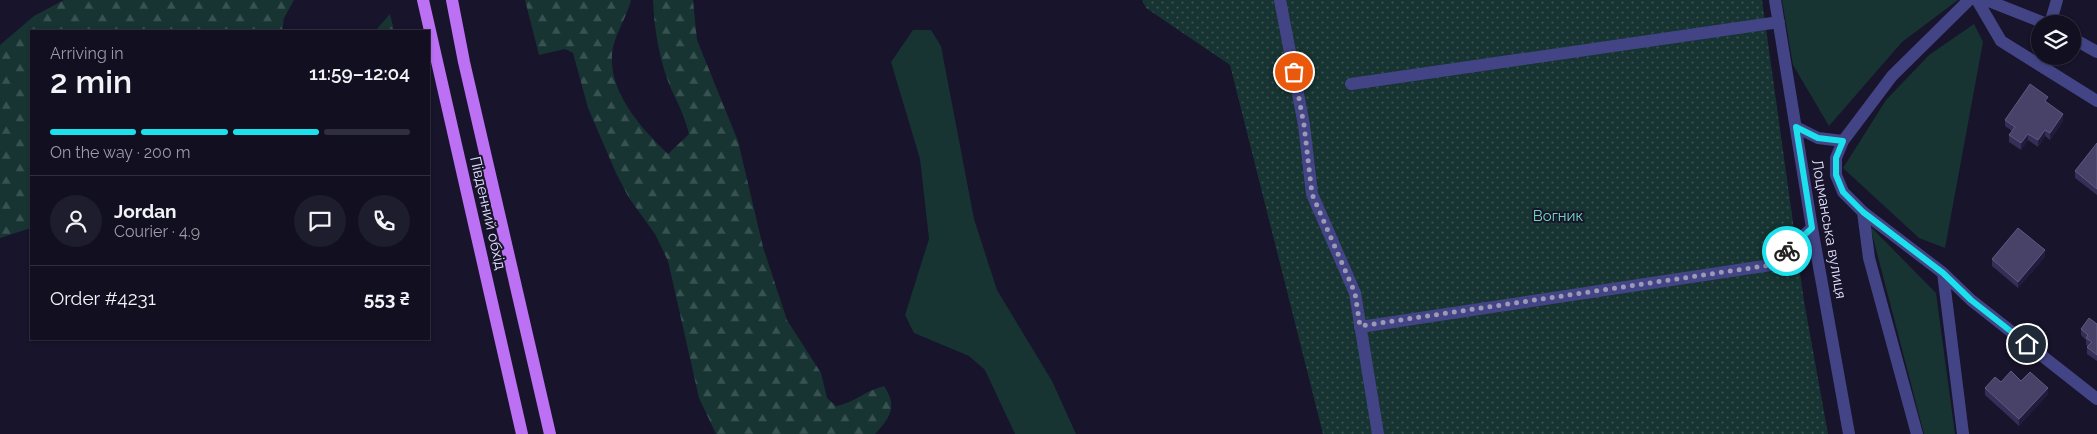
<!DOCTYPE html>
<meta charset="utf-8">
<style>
body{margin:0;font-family:Raleway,sans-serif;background:#1e1d2d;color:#f1f3f6;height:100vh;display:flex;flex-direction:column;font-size:19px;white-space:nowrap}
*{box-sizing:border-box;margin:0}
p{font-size:16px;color:#9c9ca5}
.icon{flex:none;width:28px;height:28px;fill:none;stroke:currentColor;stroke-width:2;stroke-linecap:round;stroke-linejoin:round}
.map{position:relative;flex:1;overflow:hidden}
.side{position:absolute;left:30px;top:30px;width:400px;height:310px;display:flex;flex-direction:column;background:#110f20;border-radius:0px;box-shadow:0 1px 4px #0004,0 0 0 1px #302f3e}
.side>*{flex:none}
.controls{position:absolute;left:2031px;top:15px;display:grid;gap:10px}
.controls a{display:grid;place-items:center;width:50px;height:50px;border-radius:50%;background:#110f20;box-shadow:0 1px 4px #0004,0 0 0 1px #302f3e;font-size:25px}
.pin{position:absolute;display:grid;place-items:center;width:42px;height:42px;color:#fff;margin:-21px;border:2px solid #fff;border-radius:50%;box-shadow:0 1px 5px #0007}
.courier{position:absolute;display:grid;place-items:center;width:50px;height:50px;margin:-25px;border:4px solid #1ce1ec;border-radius:50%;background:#fff;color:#222;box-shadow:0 1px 6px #0007}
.overview em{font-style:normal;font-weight:600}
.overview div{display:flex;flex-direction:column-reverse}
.overview{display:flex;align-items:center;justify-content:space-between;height:85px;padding:0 20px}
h1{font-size:32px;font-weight:600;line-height:38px}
.bar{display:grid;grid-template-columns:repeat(4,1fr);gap:8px 5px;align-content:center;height:60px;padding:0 20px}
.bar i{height:6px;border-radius:4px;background:#302f3e}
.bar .current{background:#1ce1ec}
.bar p{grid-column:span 4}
.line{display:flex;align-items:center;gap:12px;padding:0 20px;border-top:1px solid #302f3e}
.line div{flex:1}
.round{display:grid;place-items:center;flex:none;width:52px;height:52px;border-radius:26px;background:#1e1d2d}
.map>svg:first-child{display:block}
.grass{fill:#173432}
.forest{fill:url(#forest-firs)}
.garden{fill:url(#garden-dots)}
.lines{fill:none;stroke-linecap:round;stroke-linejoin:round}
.minor{stroke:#434486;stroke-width:12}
.major{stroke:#bc70f3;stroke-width:12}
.wall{fill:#352e56}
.shaded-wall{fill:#211c3e}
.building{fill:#484168;stroke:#605a7f}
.done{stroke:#9b99b3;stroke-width:5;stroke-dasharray:0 9}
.route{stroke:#1ce1ec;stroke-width:6}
.labels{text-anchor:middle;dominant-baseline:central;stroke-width:4;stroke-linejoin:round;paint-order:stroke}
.street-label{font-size:15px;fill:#e2e0fc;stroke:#17142b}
.park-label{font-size:15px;fill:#70d8b9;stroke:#17142b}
</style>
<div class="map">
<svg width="2097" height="434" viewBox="0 0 2097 434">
<defs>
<pattern id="forest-firs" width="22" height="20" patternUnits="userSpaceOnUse" patternTransform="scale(1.25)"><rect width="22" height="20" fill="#173432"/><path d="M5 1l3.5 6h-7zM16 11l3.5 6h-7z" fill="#385151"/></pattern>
<pattern id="garden-dots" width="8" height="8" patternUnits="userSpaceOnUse" patternTransform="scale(1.25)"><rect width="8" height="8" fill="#173432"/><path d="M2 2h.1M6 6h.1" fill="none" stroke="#385151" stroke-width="1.8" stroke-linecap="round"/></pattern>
</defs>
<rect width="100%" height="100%" fill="#17142b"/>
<path class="grass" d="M1782,0h176l-56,42 -73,84 -36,-61z
M1974,24l9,18 -38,206 -26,-10 -76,-70 43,-68 43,-45z
M913,30h18l10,16 33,173 23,71 55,91 24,53h-61l-30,-64 -16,-14 -55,-23 -9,-18 24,-76 -9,-80 -29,-97z
M1870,226l66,67 19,141h-31z"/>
<path class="forest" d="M64,0h230l-10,18 -2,13h-251v197l-31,10v-193l34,-29z
M525,0h106c-4,16 -14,31 -18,47 -8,42 27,80 55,107l21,-20c-4,-16 -10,-29 -17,-43 -12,-27 -18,-62 -19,-91h40l4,40 41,101 25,106 24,73 34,53 6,25 9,8c18,-3 30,-16 48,-20 14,21 6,31 -9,48h-159l-17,-36 -31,-137 -13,-27 -26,-36 -13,-25 -28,-65 -15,-55 -8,-4 -26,6z
M390,14l4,17h-19z"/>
<path class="garden" d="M1142,0h620l42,301 24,133h-505l-93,-369 -84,-57z"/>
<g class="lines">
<path class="minor" d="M1280,0l24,125 8,69 43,99 23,141
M1775,0l37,228 37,206
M1969,0l-77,76 -49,65 -7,17v17l7,17 20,20 80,61 28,27 126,99
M1977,0l24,41 96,60
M1986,0l61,24
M2050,24l7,-24
M2072,38l25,14
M1351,84l428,-62
M1796,127l22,11 25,3
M1863,212l6,46 48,176
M1943,273l20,161
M1360,327l411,-62 41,-37"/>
<path class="major" d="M423,0l99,434
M452,0l12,62 86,372"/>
</g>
<path class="wall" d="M2048,104l15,17 -13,19 -5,-4 -7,11 -10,-7 -7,10 -12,-8v-7l3,-4 -7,-5v-6z
M2097,143v52l-22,-17v-7z
M2045,257l-27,31 -26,-22v-7z
M2097,324v37l-10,-7v-7l1,-1 -2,-1v-5l-5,-5v-6z
M2021,381l27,13 -29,32 -34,-31v-7l16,-6z"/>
<path class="shaded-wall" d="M2063,114v7l-13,19v-7z
M2045,130v6l-7,11v-7z
M2028,134v6l-7,10v-7z
M2045,250v7l-27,31v-6z
M2048,388v6l-29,32v-7z"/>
<path class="building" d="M2030,84l18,13 -3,4 18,13 -13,19 -5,-3 -7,10 -10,-6 -7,9 -12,-8 6,-8 -10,-7z
M2097,143v46l-22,-18z
M2018,228l27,22 -27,32 -26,-23z
M2089,318l8,6v31l-10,-8 5,-5 -6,-4 2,-3 -7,-6z
M2011,371l10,10 9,-9 18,16 -29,31 -34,-31 10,-11 6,5z"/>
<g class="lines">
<path class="done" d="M1294,72l10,53 8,69 43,99 5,33 411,-61 16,-14"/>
<path class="route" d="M1787,251l25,-23 -16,-101 22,11 25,3 -7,17v17l7,17 20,20 80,61 28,27 56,44"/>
</g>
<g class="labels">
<g class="street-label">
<text transform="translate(488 213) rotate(77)">Південний обхід</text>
<text transform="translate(1829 229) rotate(80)">Лоцманська вулиця</text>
</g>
<g class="park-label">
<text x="1558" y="216">Вогник</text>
</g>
</g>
</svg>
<div class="controls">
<a><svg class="icon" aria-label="layers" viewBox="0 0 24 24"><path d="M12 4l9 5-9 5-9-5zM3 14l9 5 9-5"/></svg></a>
</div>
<div class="pin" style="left:1294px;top:72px;background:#ea580c"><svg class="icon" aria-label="bag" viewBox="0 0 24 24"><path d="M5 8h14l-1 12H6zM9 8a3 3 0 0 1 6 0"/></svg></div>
<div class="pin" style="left:2027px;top:344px;background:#1f2937"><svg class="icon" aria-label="home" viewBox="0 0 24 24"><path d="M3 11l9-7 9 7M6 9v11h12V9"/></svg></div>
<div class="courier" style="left:1787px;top:251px"><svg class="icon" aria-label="bike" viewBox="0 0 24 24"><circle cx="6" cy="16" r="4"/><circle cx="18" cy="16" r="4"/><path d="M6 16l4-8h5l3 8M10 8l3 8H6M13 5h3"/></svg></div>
<section class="side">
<div class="overview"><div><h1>2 min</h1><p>Arriving in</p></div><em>11:59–12:04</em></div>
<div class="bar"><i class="current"></i><i class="current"></i><i class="current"></i><i></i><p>On the way · 200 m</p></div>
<div class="line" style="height:90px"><a class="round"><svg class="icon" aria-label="person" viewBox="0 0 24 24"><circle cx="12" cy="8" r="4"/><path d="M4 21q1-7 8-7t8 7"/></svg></a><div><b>Jordan</b><p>Courier · 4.9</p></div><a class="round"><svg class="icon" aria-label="chat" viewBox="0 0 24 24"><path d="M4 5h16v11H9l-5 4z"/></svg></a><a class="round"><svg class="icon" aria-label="phone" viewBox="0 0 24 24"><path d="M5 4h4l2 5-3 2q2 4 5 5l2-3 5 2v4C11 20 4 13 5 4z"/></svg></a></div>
<div class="line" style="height:65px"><div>Order #4231</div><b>553 ₴</b></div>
</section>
</div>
